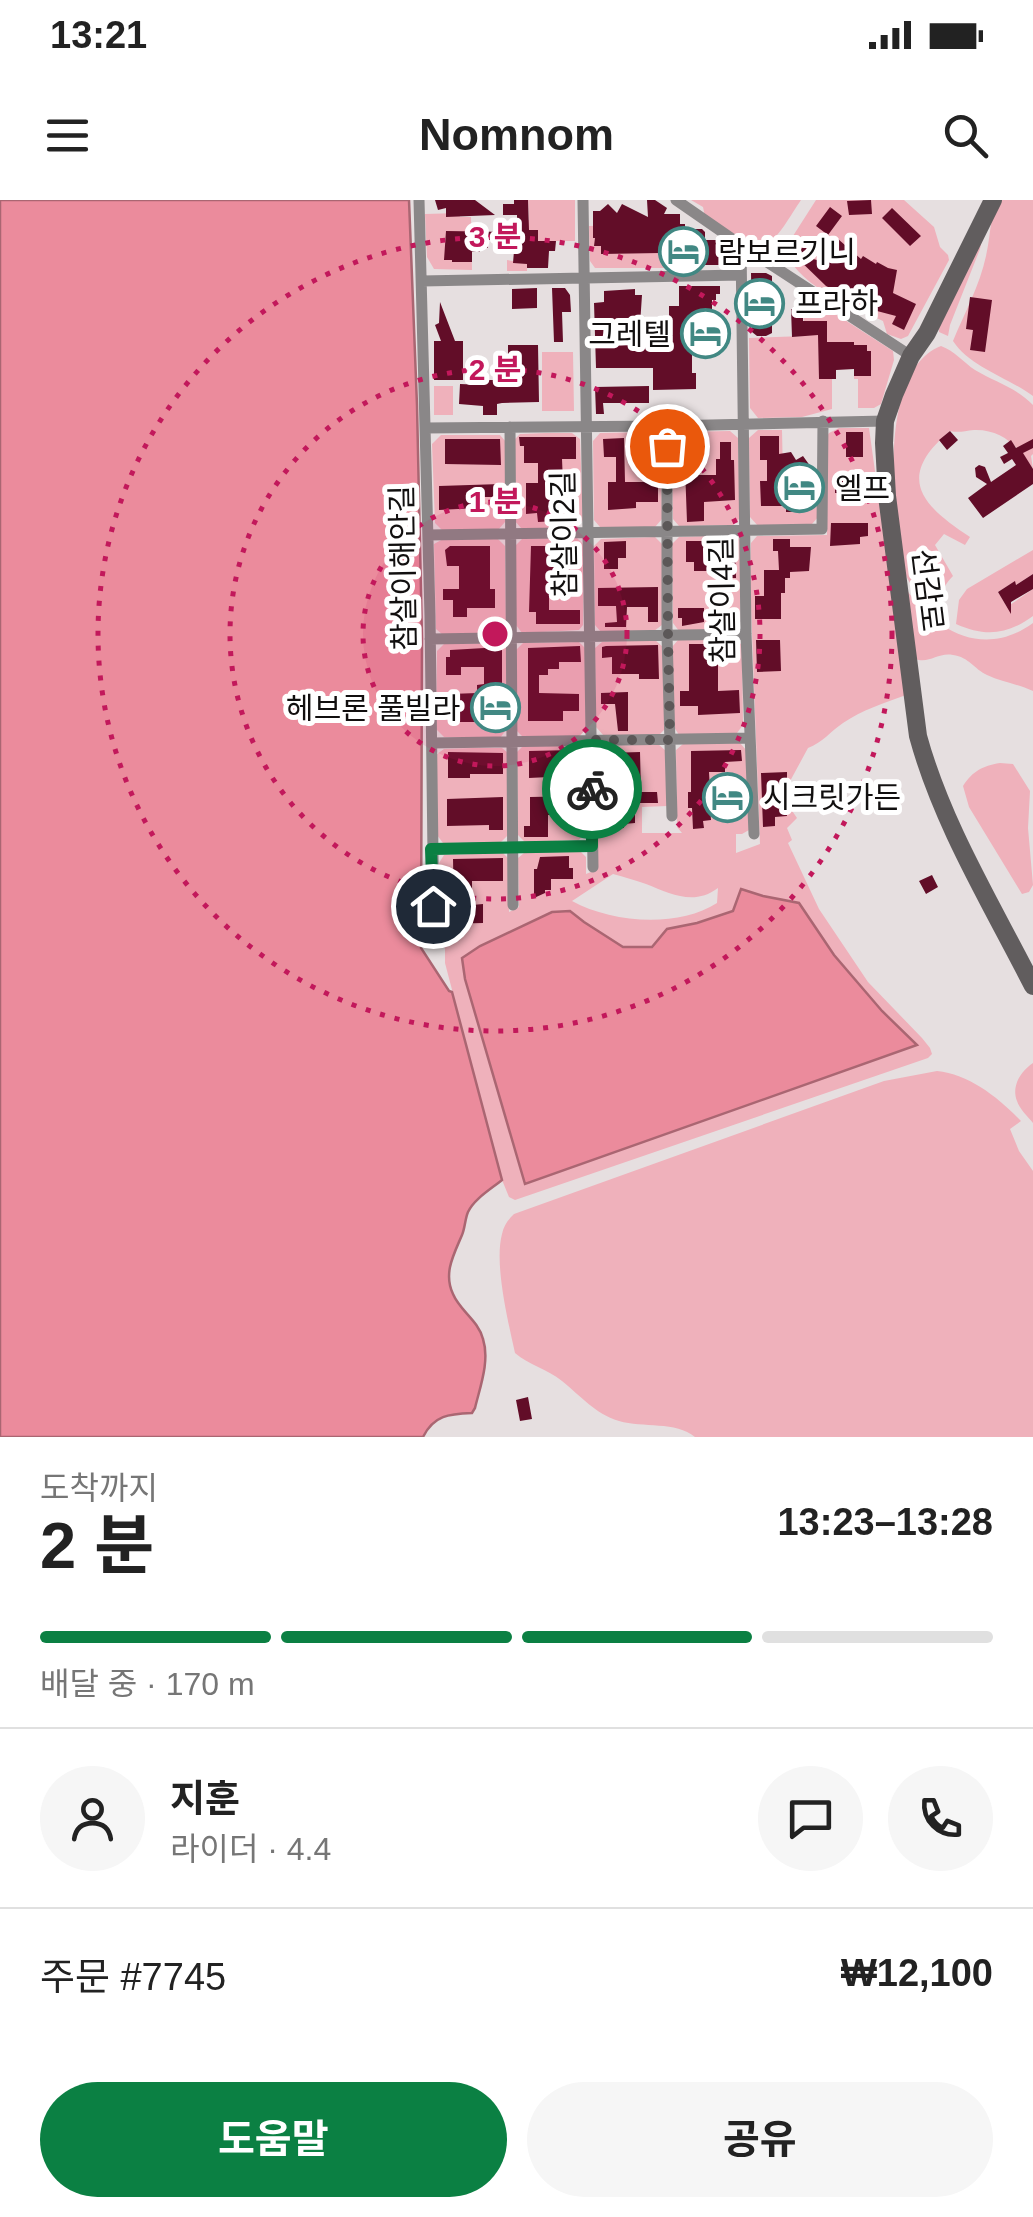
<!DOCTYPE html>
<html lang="ko">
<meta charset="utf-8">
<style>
body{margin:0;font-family:Arial,"Noto Sans KR",sans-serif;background:#f6f6f6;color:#222;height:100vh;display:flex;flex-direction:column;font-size:38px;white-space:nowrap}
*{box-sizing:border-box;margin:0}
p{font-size:32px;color:#767676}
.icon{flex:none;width:55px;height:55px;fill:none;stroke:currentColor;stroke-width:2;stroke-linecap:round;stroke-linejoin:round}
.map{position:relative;height:1237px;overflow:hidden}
.side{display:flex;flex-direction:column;background:#fff;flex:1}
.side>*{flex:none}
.pin{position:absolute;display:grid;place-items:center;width:85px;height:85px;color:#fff;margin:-42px;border:5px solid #fff;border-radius:50%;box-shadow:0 2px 10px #0007}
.courier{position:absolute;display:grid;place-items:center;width:100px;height:100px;margin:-50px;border:8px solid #0b8043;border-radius:50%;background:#fff;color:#222;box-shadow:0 2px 12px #0007}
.headline em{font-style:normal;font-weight:700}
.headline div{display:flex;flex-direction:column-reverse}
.headline{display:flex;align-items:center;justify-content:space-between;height:170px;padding:0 40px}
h1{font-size:65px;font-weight:700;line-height:75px}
.bar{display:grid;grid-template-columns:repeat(4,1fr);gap:15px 10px;align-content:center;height:120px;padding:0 40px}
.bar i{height:12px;border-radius:8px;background:#e0e0e0}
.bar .on{background:#0b8043}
.bar p{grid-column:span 4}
.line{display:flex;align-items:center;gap:25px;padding:0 40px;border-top:2px solid #e0e0e0}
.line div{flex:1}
.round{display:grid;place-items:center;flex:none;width:105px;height:105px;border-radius:52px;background:#f6f6f6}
.button{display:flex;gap:20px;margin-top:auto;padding:20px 40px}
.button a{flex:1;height:115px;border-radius:60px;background:#0b8043;color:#fff;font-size:40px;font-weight:700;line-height:115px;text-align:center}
.button a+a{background:#f6f6f6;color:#222}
.status{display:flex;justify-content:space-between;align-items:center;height:70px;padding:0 50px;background:#fff;direction:ltr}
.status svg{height:28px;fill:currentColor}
header{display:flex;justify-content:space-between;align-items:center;height:130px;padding:0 40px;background:#fff;font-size:45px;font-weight:700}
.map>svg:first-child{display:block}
.green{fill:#efb1bb;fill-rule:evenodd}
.water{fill:#eb8b9c;stroke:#aa6672;stroke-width:2.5}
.building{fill:#620d28}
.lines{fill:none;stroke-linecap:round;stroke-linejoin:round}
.street{stroke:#8a8788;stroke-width:11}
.secondary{stroke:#615d5e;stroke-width:18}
.done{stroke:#5c5858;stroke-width:10;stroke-dasharray:0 18}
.route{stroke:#0b8043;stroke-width:12}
.ring{fill:none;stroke:#c2185b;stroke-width:5;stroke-dasharray:5 10}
.labels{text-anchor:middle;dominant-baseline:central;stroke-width:10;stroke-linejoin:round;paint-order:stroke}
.poi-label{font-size:30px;fill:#110f0f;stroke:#fff;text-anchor:start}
.street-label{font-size:30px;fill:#110f0f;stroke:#fff}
.centre{fill:#c2185b;stroke:#fff;stroke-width:5}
.ring-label{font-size:30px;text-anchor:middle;font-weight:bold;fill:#c2185b;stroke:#fff;stroke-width:10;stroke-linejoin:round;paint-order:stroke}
</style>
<div class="status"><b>13:21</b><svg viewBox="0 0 49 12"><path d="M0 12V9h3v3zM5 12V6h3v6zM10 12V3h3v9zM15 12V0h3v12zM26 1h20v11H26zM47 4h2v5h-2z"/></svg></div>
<header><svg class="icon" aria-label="menu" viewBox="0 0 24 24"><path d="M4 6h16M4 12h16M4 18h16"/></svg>Nomnom<svg class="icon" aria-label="search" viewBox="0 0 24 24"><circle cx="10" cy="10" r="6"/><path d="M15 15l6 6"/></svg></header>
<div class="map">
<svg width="1033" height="1237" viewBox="0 0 1033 1237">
<rect width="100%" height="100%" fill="#e6dfe0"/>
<path class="green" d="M528,0h47v41h-47l-1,30h-20v-11l17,3 -7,-42 12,-1z
M691,0h110c-12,17 -25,45 -46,51l-50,-34 -2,-10z
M816,0h88l30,27 6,20 8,8 1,5 -41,76 -7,3 -14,-5 -4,-13c-34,-16 -83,-34 -99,-71z
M998,0h35v196c-24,-18 -63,-29 -80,-55 11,-27 27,-56 33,-85 5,-22 3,-34 12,-56z
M459,13l1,4h11l1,53 -38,-1 -7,-12 -2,-43z
M666,24v44h-71l-5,-7 -1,-35z
M983,35l-3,14 -30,76 -2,11 -9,-4v-6z
M803,93l90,58 1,9 -13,44 -7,4h-16v-29h-4v-16l-18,-1 -4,18v29l-30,8 -44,1 -8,-10 -1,-70 55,-2z
M941,146c14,5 22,16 34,24 20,12 42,18 58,35v49l-2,2 2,13c-14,-22 -31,-40 -59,-39 -10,1 -15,3 -24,1 -55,46 -29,74 20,106l-5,8 -21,-11 -9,11 18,31c-13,13 -11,20 -9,37l-2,4c-16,-10 -32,-30 -39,-48 -5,-10 -4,-26 -6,-38 -5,-48 -13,-163 44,-185z
M573,152l1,59h-32v-59z
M434,186h19v29h-19z
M839,228h30l37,267c-22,8 -44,15 -63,28 -12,8 -21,20 -35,25l-26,48 15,22 -10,10 5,12 -4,3 31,66 49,73 54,56 8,10 2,6 -4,4 -413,142 -6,-3 -7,-17 -57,-217v-14l-5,-11 -1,-75 5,-8 59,-2 5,5 1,54 10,-5 -1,-49 6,-5 56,-2 6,6v17l12,-5 -1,-115 7,-8 54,-2 8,7 1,55 -25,1v26h40l-5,-6 -1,-77 7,-6 57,-1 6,7 3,80 -7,4h-6v19l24,-9 -10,-265 1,-36 6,-7 70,-1 -1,-97 3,-5zM613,674c11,3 22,6 33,10 25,10 48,22 72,4l-1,15c-39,25 -105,20 -145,-2zM742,690l21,6 36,7 35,52 48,56 34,34 -390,139 -61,-205 -3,-21 18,-12 72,-34 18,-1 14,11 39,25h29l15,-18 30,-6 36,-12z
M758,230h24l1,46h36v40l-7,8 -54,2 -8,-9 -1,-79z
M730,231l8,7 2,80 -7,7 -54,1 -6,-7 -2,-81 7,-6z
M652,232l9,8 1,79 -7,8h-55l-6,-7 -1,-79 7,-8z
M546,233h26l8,6 3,81 -7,8h-55l-6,-7 -2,-80 7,-7z
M441,235h59l6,7 -1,80 -7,8h-56l-7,-7 -3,-79z
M735,335l6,6 -1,82 -9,6 -52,2 -6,-8 -1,-79 7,-7z
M576,337l8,8 -1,80 -4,5 -57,3 -6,-8 -1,-79 7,-7z
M655,337l8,8 -1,80 -8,6 -53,1 -6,-7 -1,-79 7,-7z
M497,338l8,8 1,81 -9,7 -54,1 -7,-6 -2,-85 9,-5z
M1033,350v24l-17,11 -2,-3 -16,10 9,15 26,-18v27c-26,19 -48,21 -77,8l3,-24 8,-11z
M906,389c31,44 79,69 127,34v68c-15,-7 -31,-9 -46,-16 -13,-6 -18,-18 -34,-20 -15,-3 -23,9 -38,4z
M735,439l7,6 1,80 -6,8 -58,2 -5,-8 -2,-80 6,-7z
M655,440l8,7 4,80 -8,8 -55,1 -8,-9 -1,-79 7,-6z
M579,442l6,6 1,81 -6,7 -57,1 -7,-7v-80l7,-7z
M499,443l7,5v82l-6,8 -56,-1 -8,-8 1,-78 7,-7z
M579,545l6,8v80l-6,7 -54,2 -7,-7 -1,-83 6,-6z
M472,548h30l6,5v82l-7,7 -58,1 -6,-8v-81l7,-5z
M1000,563l13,1 17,27 -2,37 5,57 -4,7 -7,2 -53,-87 -6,-21c10,-15 19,-20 37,-23z
M1033,863v60c-5,-6 -14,-15 -16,-22 -6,-15 4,-30 16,-38z
M937,871c32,3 62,27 84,50l-11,8 9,22 14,20v266h-338c-19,-16 -52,-9 -76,-16 -25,-8 -37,-24 -57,-40 -15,-12 -33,-16 -47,-28 -7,-32 -21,-89 -13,-119 2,-9 6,-14 12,-20l370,-133z"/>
<path class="water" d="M0,0h409l8,205 5,233 -1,310 28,43 3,1 50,188c-11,9 -28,19 -34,32 -3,7 -3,16 -6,23 -8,19 -19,38 -9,59 7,17 25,26 30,45 7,22 -3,48 -8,69l-3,5c-23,1 -38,2 -49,24h-423z
M741,689l22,7 36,7 35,52 48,56 35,34 -392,139 -60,-205 -3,-21 18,-12 72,-34 18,-1 14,11 39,25h29l15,-18 30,-6 36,-12z"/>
<path class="building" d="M435,0h40l20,15 -49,2v-9l-8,2z
M514,0h14l1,30h9v11h18l-1,10h-6l-1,17h-21v-4l-14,-1 1,-12h-7v-12l-19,1v8h-8v4h-8v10h-20v-2h-8l2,-29 71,1v-17h-14v-11h11z
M647,0h8l12,8 -3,6h16v10h5v5h17l3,3v8h11v10h3v15h-19v-3h-40v-9l-59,1v-8h-7l1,-8h-2v-27h7l8,-7 9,9 5,-9 26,13z
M871,0l1,14 -23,1 -2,-14z
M830,7l12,9 -14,19 -12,-9z
M892,8l29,28 -11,10 -28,-28z
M838,39l23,20 2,-3 13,8 1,-2 11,6 9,2 -4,23 23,11 -12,26 -12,-6 4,-8 -19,-5 -51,-25 -33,-32 12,-8 8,13 4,1z
M751,73h15l6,3v57l-6,3h-9l-5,-4z
M679,86h41v8h-4v6h-4v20h3v8h15l-1,16h-14v3h-23v26h4v16l-43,1v-22h-57l-2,-65 10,-1v-11l31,-2v6h7l-3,45h22v-10h8v-24h10z
M537,88v20l-25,1v-20z
M552,88h13l5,7 1,17h-9l1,30h-9z
M970,97l22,3 -7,52 -15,-2 3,-20 -7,-1z
M440,102l15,39h8v39h-29v-39h7l-6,-16 4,-2z
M791,109h12v12h24v21h27v3h13v6h4v25h-17v-7l-18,1v9h-17l-1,-44 -26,2z
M508,145h30l1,57 -37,1 -5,1v11h-14v-9l-24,-2 1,-20 24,1v-5h24z
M649,186v17h-46l1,11h-8l-1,-27z
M950,231l8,9 -11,10 -8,-10z
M846,232h17v25h-17z
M760,236h19v18l12,-2 5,8 7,-4 10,14v24l-18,3v15h-9v-6h-25l-1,-25h7v-21h-7z
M519,237h57v22h-14l1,24h15v23h-8v7h-14v8l-18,1 -1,-9 -11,1v-31h12v-20h-14v-17h-4z
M624,238l1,44h33v20h-22v6l-28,2v-28h8v-25h-12l-1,-18z
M655,238l1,25h-15v-24z
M445,239h55l1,26 -56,-1z
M1033,239v9l-10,5 10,16v15l-50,34 -15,-20 19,-14 -11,-7 -1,-9 4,-3 6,2 6,15 25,-17 -4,-6 -8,5 -4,-7 8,-4 -5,-7 8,-6 5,8z
M684,240h19v16h-9v19h22v-16h4v-17h11v18h3l1,40 -31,2v19l-17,1z
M835,281h23v18l-4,4h-7l-6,-10h-6z
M501,284v13h-21l1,10 -3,1 -39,2v-24z
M831,323h37v13l-8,1v7l-30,2z
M773,339h17v8h21l-2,24 -19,1v6h-5v15h-4v26h-26v-23h9v-26h15l-1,-19h-5z
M626,341v17h-8v11h-14v-27z
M686,341h49l1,37h-17v-7h-25v-9h-8z
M552,342h10v5l8,1v36h-21v26h31v14h-44v-12h-7l2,-66h21z
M450,346h40v43h5v19h-28v9h-14v-17h-10v-11h16v-23h-12l-2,-16z
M1033,374v15l-22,13v12l-13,-22 17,-11 1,4z
M658,387v35h-10v-15h-21l-1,20h-21v-4l12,-1 -1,-16h-18v-18z
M678,408h26v14l-22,4v-8h-4z
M756,440h24l1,31 -24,1z
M689,444h47v16h-18v31l21,-1 1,23 -42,2v-9h-18v-15h9z
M658,445l1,34h-20v-5h-27v-17l-10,1v-11l4,-1z
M580,446l1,16h-22v7h-11v6h-9v18l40,1v17h-16v10h-35v-73z
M502,447v75h-51v-28l26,-1v-8l7,-1v-17h-23v8h-15v-18h4v-7z
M628,492v39h-10l-3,-27h-14v-11z
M573,550v23h-24v4l-20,1v-27z
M741,550l1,11 -17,1v10h-16l1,19h32l1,15 -33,1 1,13 -8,1 1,7 -11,1 -1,-21h-4v-16h3v-41z
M448,552l55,1v21h-33v4h-22z
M640,552l1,40h16l1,11h-19v3h-4v17l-11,1v4h-6v2l-16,1 -1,-31h18v-3h11l-1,-22 -21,1v-23z
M787,572v13h-9v18h8l1,13 -12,1v9l-12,1 -2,-54z
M583,596v28h-11v-9h-24v22h-24v-11h6v-29z
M503,597v33h-14v-5l-42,1v-27z
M569,656v12h4v11h-22v11h-6v3l-11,5v-29h3l3,-12z
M503,658v23h-31v24l11,-1v19l-39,1v-18h10l-1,-47z
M932,675l6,12 -12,7 -7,-13z
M528,1197l4,22 -12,2 -4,-21z"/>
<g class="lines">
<path class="street" d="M419,0l11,416 4,318
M583,0l10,667
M676,0l65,45 170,111
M741,45l5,389 8,200
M422,81l319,-6
M667,226v209l5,181
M510,227l3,478
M425,228l242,-2 218,-5
M428,335l394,-6 1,-108
M430,439l316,-5
M432,543l318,-5
M431,649l161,-3"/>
<path class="secondary" d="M993,0l-66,133 -16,23 -17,39 -9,26 -1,22 3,53 31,240c24,88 74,169 115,250"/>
</g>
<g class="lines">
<path class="done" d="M592,589l-1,-49h79l-2,-105 -1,-189"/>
<path class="route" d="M433,706l-2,-57 161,-3v-57"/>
</g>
<circle cx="495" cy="434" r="132" fill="#c2185b" fill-opacity=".12"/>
<g class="ring">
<circle cx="495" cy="434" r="132"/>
<circle cx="495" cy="434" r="265"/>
<circle cx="495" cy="434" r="397"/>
</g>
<defs>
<symbol id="hotel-ring" viewBox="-11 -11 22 22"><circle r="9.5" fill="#fff" stroke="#418883" stroke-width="1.5"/><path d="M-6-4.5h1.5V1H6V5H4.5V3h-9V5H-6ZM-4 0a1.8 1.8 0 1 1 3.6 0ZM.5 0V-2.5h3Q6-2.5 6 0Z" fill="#418883"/></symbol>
</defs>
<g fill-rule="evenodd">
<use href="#hotel-ring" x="656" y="24" width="55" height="55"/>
<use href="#hotel-ring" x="732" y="76" width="55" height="55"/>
<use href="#hotel-ring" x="678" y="106" width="55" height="55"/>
<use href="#hotel-ring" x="772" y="260" width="55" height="55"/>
<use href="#hotel-ring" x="468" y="480" width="55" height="55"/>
<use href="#hotel-ring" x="700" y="570" width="55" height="55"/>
</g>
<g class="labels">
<g class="poi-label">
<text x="718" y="52">람보르기니</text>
<text x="795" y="103">프라하</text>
<text x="671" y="134" text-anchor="end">그레텔</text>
<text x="835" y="288">엘프</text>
<text x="460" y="508" text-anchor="end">헤브론 풀빌라</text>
<text x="763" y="597">시크릿가든</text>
</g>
<g class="street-label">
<text transform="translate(564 334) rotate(-91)">참살이2길</text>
<text transform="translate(403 368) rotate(-91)">참살이해안길</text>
<text transform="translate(928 390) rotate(83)">선감로</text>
<text transform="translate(722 400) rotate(-91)">참살이4길</text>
</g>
</g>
<circle cx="495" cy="434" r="15" class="centre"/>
<g class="ring-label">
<text x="495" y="47">3 분</text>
<text x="495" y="180">2 분</text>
<text x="495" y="312">1 분</text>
</g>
</svg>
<div class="pin" style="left:667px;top:246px;background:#ea580c"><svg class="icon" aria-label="bag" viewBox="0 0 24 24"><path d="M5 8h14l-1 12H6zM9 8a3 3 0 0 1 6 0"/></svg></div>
<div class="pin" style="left:433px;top:706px;background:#1f2937"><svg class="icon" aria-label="home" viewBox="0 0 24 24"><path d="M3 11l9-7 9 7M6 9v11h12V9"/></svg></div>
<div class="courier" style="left:592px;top:589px"><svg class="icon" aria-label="bike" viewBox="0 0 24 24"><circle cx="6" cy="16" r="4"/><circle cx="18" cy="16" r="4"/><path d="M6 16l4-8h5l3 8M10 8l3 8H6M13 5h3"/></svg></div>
</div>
<section class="side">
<div class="headline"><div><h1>2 분</h1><p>도착까지</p></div><em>13:23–13:28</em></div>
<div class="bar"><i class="on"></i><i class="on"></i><i class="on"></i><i></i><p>배달 중 · 170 m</p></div>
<div class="line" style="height:180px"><a class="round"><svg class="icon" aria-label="person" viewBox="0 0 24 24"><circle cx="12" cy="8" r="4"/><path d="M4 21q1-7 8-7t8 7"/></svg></a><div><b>지훈</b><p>라이더 · 4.4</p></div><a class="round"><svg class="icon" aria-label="chat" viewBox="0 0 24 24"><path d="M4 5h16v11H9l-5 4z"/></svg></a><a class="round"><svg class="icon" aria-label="phone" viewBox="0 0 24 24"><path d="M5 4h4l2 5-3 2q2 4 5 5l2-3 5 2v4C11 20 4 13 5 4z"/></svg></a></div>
<div class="line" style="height:130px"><div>주문 #7745</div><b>₩12,100</b></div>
<div class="button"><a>도움말</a><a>공유</a></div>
</section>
